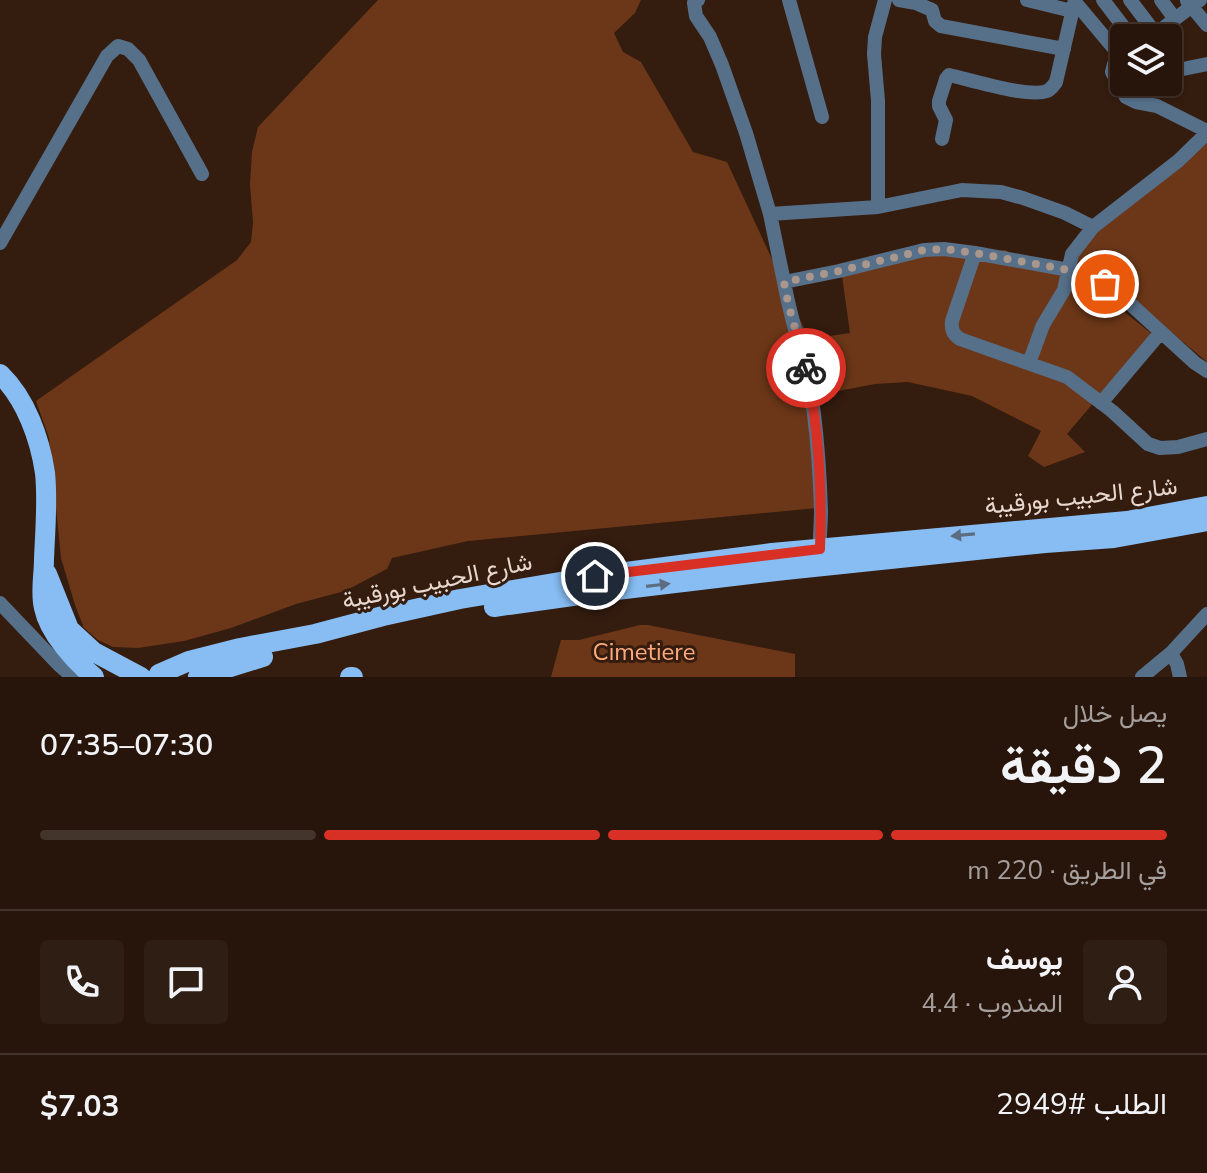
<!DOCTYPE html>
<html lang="ar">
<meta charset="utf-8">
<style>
body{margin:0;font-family:"Nunito Sans",Vazirmatn,sans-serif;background:#2f1e14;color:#f1f3f6;direction:rtl;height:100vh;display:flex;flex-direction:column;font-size:30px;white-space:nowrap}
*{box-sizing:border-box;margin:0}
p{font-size:26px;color:#a49f9d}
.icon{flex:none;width:44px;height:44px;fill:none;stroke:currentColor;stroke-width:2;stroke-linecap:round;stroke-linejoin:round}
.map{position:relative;height:677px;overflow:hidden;direction:ltr}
.sheet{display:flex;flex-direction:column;background:#27150b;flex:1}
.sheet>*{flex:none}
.fabs{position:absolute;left:1110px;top:24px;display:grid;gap:16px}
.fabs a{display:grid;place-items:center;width:72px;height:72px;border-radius:8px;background:#27150b;box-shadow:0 2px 6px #0004,0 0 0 2px #43342c;font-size:40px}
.pin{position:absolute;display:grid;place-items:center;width:68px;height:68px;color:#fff;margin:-34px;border:4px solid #fff;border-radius:50%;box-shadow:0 2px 8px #0007}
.courier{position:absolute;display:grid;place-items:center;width:80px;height:80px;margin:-40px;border:6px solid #d93025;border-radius:50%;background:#fff;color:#222;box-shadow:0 2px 10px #0007}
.overview em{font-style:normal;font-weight:600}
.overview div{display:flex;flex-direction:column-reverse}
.overview{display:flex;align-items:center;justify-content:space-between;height:136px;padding:0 40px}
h1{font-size:52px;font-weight:600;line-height:60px}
.bar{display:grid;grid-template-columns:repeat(4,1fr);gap:12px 8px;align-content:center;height:96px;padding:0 40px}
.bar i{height:10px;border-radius:6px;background:#43342c}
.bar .current{background:#d93025}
.bar p{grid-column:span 4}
.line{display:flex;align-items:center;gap:20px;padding:0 40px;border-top:2px solid #43342c}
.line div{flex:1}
.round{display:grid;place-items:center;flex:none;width:84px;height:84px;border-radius:8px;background:#2f1e14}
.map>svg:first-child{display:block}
.green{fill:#6c3718}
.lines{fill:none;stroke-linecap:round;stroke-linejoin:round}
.street{stroke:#56708a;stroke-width:14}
.primary{stroke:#87bdf3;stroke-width:20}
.oneway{fill:#5e6c81}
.done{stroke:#a9968c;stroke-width:8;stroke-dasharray:0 14.4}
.route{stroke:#d93025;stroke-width:10}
.labels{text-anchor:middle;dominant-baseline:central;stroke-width:6;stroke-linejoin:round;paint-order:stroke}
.street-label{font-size:24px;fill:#e8d8cf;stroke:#341c0f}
.park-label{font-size:24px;fill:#fca97d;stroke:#341c0f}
</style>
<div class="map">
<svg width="1207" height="677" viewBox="0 0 1207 677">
<rect width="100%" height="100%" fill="#341c0f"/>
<path class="green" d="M378,0h263l-6,13 -21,20 9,19 18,10 52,90 34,10 82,177 41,-6 -8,-57 83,-22 46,1 34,-5 97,44 50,40 -85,100 18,18 -41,15 -16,-11 13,-25 -69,-35 -64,-14 -33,2 -63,12 5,112 -349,33 -76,17 -5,11 -42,22 -49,13 -65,24 -47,13 -46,7 -25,-1 -15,-7 -14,-12 -9,-23 -14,-47 -12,-120 -13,-37 201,-141 14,-18 2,-19 -3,-39 2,-32 6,-25z
M1207,139v223l-96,-80 -40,-19 19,-25z
M640,625h8l147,29v23h-244l10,-37h18z"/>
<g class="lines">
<path class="street" d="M698,0l-4,3 2,13 14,21 12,28 24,68 24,81 108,-7 84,-17 18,1 21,1 22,6 42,15 28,14 -21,27 -8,36 -21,35 -14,38
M789,0l33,117
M899,0l17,3 16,7 3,11 6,5 123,23
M1027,0l45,11
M1103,0l29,38
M1130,0l26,34
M1161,0l14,19
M1187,1l20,24
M1075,2l47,56
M1150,38l50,-38
M1124,57l-10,7 -2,8 14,25 10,5 21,4 50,25
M1168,72l39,-8
M1147,103l2,-21
M942,139l4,-19 -7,-14v-5l7,-22 3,-4c22,5 79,23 98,16 4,-2 7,-6 9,-9l19,-82
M878,207v-106l-4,-47 1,-17 10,-37
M770,214l14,68
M1093,227l85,-66 29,-28
M0,243l107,-187 11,-10 10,3 11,11 63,114
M975,253l-23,68c-1,9 1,13 8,18l107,38 45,34 36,33 12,4 18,-1 29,-8
M1101,403l60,-71
M820,554c-1,-14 1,-28 1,-43 -1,-32 -3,-65 -7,-97 -6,-45 -22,-88 -30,-132l55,-11 85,-21 20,-1 31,4 94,17 23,8 23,12 80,73 12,8
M0,603l59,62 14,12
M1171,653l6,11 3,13
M1142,677l29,-24 36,-39"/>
<path class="primary" d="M0,374c26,25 40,65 45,99 3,28 0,59 -1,86 0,17 -4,33 0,49 5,25 31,53 50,69
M47,574l22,55 25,23 47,25
M494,607l114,-16 177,-21 260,-27 69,-5 93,-17
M159,674l30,-13 51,-13 75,-14 68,-18 77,-17 135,-23 177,-23 355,-32 80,-15
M198,677l65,-20
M350,677h3"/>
</g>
<defs><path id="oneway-solid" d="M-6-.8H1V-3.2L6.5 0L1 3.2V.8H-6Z" transform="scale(2)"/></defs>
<g class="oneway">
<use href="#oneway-solid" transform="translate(963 535) rotate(175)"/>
<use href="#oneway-solid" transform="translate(658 585) rotate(-7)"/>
</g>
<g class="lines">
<path class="done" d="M806,368l-18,-65 -4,-21 55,-11 85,-21 20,-1 31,4 94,17 36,14"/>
<path class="route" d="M595,576l225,-27c2,-60 -1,-122 -14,-181"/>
</g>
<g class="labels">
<g class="street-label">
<text transform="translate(1081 496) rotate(-6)">شارع الحبيب بورقيبة</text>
<text transform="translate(437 581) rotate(-12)">شارع الحبيب بورقيبة</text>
</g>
<g class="park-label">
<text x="644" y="652">Cimetiere</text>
</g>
</g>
</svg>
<div class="fabs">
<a><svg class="icon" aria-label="layers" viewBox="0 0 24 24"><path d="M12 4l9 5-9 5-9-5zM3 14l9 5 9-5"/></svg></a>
</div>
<div class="pin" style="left:1105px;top:284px;background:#ea580c"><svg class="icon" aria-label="bag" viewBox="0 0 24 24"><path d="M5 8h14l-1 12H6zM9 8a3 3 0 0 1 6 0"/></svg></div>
<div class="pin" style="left:595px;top:576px;background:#1f2937"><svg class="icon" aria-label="home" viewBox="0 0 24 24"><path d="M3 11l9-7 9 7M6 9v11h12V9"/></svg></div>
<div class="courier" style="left:806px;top:368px"><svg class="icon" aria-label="bike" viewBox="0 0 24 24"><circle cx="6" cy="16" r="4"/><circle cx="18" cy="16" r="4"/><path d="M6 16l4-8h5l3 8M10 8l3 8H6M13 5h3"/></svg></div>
</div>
<section class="sheet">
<div class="overview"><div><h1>2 دقيقة</h1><p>يصل خلال</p></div><em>07:30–07:35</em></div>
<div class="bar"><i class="current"></i><i class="current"></i><i class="current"></i><i></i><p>في الطريق · 220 m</p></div>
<div class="line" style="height:144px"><a class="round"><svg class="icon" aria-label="person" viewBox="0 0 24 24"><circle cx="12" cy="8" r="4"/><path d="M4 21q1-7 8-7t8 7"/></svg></a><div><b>يوسف</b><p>المندوب · 4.4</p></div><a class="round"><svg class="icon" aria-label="chat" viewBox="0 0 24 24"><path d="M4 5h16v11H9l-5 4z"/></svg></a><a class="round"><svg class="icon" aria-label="phone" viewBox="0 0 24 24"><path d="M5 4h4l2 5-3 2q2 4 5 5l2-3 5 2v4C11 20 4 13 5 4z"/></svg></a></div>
<div class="line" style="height:104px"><div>الطلب #2949</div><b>$7.03</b></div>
</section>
